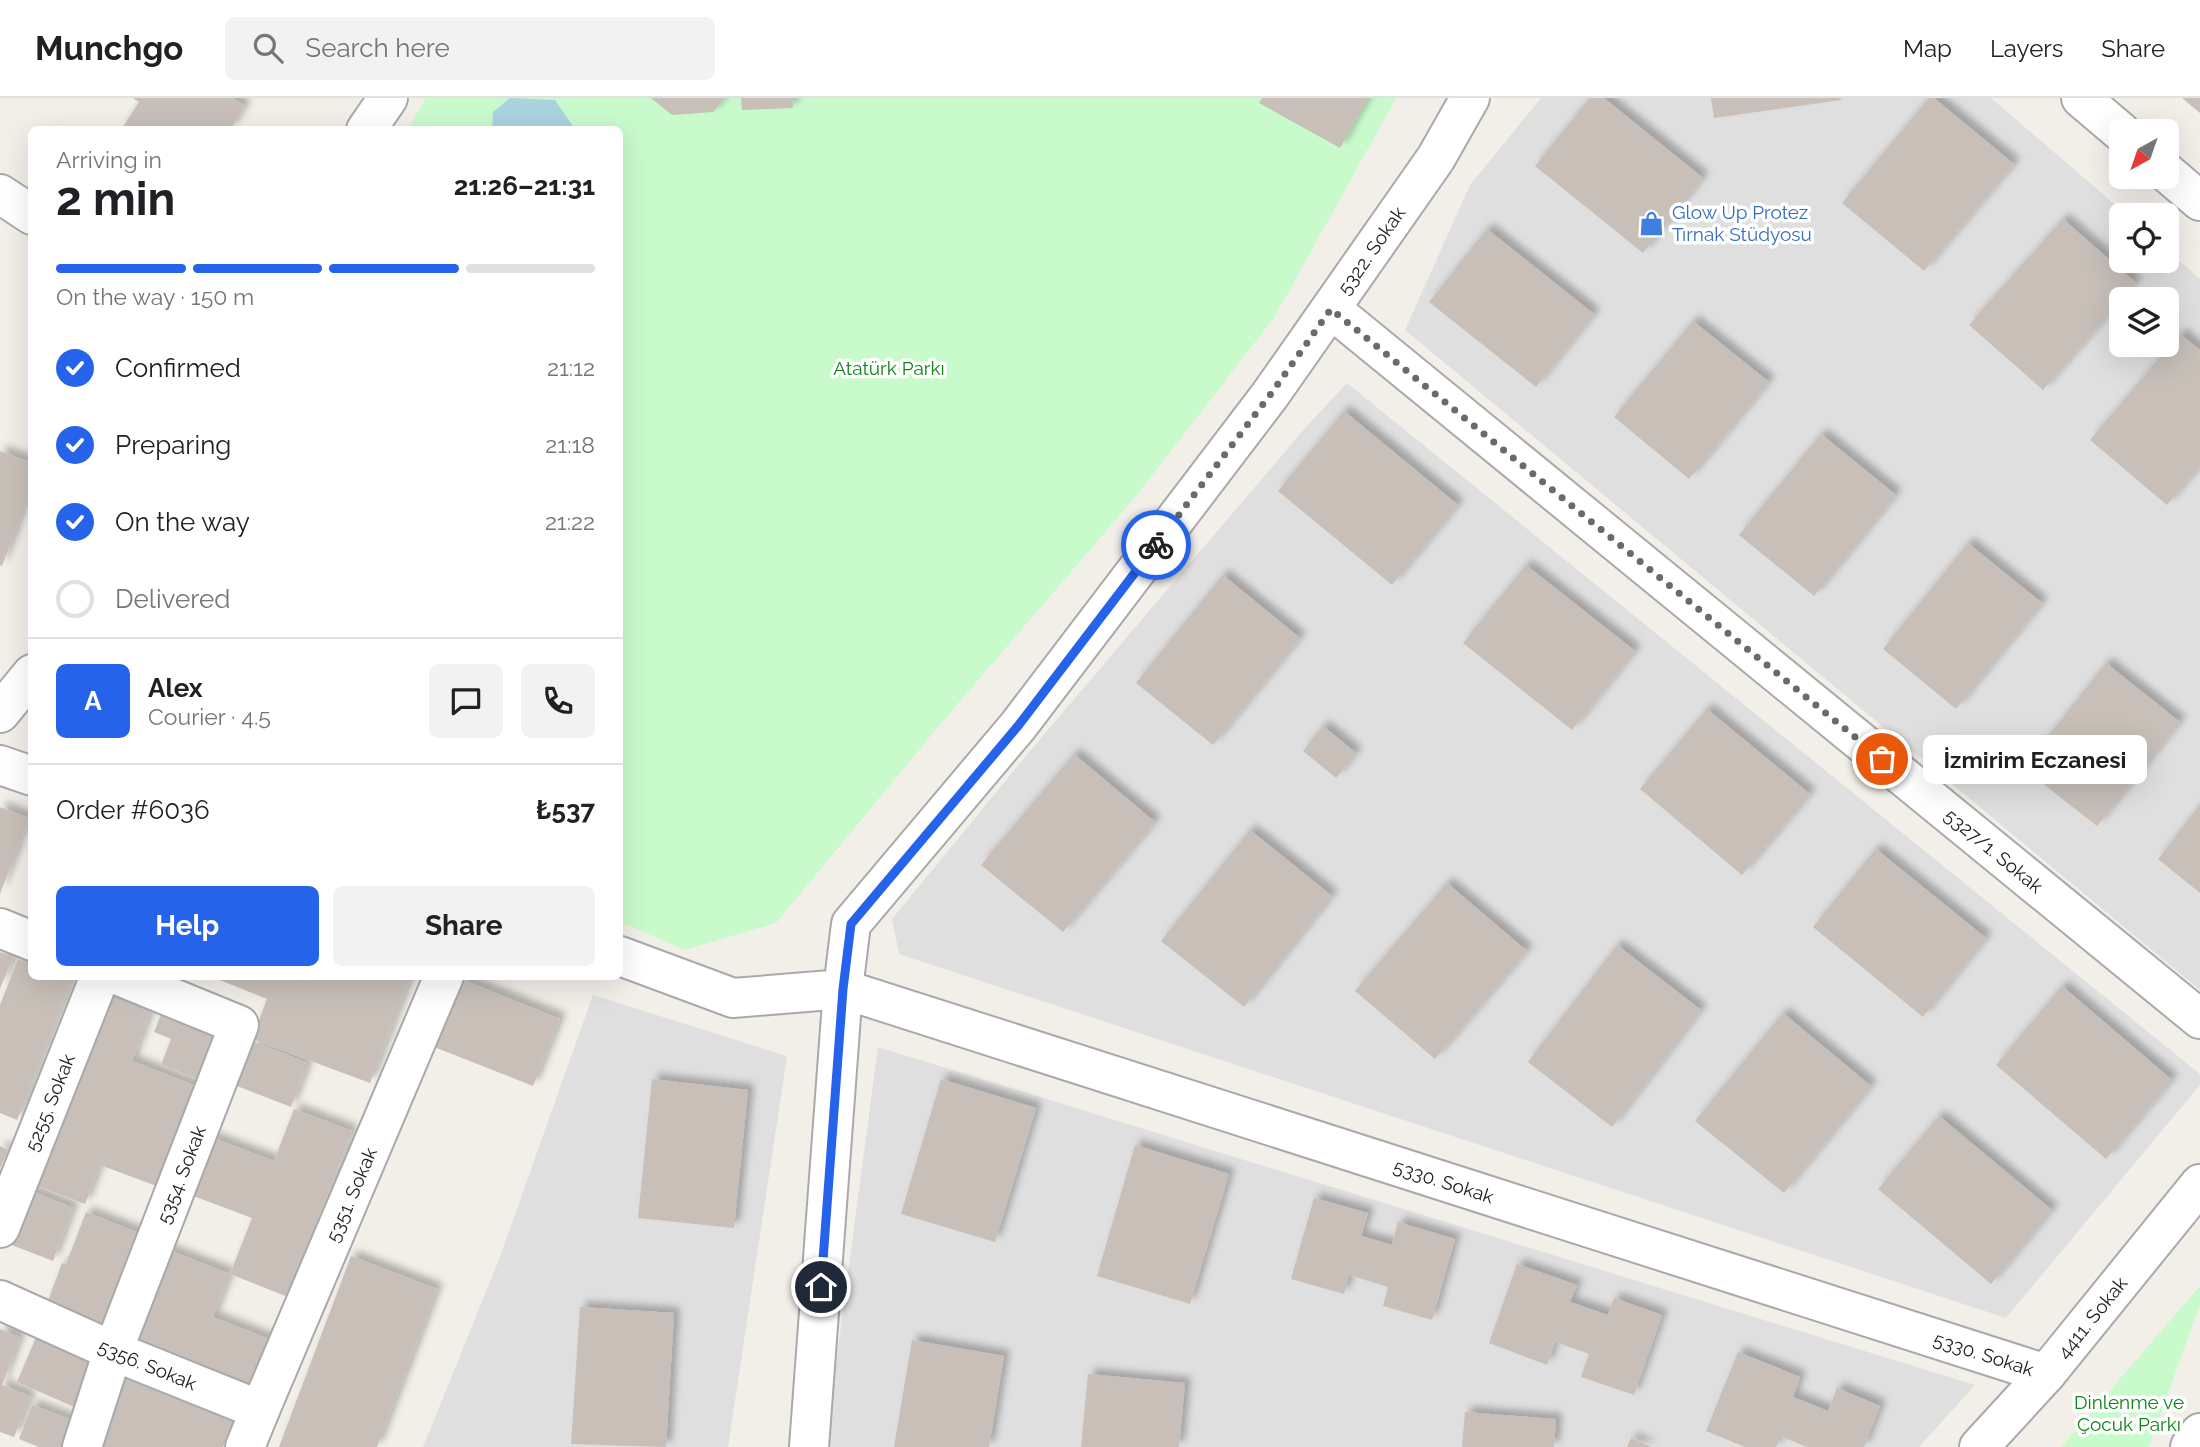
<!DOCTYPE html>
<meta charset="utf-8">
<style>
body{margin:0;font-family:Raleway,sans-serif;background:#f2f2f2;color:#202124;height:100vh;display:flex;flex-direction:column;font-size:26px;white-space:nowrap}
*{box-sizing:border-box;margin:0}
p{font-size:23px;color:#757577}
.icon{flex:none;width:38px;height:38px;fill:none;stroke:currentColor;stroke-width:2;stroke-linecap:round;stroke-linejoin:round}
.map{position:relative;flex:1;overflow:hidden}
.panel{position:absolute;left:28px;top:28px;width:595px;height:854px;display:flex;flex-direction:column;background:#fff;border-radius:10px;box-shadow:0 7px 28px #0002}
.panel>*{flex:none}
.needle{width:46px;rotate:220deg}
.fabs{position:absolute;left:2109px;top:21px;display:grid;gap:14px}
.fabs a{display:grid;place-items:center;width:70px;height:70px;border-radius:10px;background:#fff;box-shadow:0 7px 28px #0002;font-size:35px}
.pin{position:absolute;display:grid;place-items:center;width:60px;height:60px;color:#fff;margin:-30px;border:4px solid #fff;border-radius:50%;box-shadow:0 2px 7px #0007}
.courier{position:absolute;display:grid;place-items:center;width:70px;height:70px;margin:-35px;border:5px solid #2563eb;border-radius:50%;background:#fff;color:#222;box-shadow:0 2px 9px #0007}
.bubble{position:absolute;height:49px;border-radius:10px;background:#fff;box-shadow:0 7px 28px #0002;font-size:23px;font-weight:700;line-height:49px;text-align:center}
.overview em{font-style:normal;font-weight:700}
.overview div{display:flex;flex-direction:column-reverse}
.overview{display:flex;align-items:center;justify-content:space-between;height:119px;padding:0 28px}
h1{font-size:46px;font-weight:700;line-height:52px}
.bar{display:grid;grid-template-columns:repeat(4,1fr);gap:10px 7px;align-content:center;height:84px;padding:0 28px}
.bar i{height:9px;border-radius:5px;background:#e0e0e0}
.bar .selected{background:#2563eb}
.bar p{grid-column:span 4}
.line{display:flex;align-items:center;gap:18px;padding:0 28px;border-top:2px solid #e0e0e0}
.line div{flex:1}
.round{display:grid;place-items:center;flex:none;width:74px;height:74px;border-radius:10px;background:#f2f2f2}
ol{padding:0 28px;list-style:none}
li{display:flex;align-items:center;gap:21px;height:77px}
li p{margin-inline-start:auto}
li .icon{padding:7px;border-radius:50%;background:#2563eb;color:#fff;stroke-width:4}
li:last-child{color:#757577}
li i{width:38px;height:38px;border:4px solid #e0e0e0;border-radius:50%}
.cta{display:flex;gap:14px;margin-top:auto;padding:14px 28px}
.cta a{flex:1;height:80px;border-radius:10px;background:#2563eb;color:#fff;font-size:28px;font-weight:700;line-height:80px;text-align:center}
.cta a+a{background:#f2f2f2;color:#202124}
header{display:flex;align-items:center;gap:42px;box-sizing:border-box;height:98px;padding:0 35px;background:#fff;border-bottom:2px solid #e0e0e0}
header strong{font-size:33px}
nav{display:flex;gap:38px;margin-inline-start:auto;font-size:24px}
.search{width:490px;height:63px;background:#f2f2f2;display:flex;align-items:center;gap:18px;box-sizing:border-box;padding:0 24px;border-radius:10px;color:#757577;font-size:26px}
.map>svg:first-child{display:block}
.residential{fill:#e0dfdf;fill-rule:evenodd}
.park{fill:#c8facc}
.water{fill:#aad3df}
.building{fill:#c7bfb8;filter:url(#shadow)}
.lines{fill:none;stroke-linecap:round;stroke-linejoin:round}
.minor-casing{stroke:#a9a9a9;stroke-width:42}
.tertiary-casing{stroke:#a9a9a9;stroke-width:42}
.minor{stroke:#fff;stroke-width:38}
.tertiary{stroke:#fff;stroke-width:38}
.done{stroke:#6b6a68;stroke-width:7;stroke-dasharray:0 12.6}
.route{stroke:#2563eb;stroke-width:9}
.labels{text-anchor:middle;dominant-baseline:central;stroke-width:7;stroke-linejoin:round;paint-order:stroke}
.shop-label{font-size:19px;fill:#366cbe;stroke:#fff;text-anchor:start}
.street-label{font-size:19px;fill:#222;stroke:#fff}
.park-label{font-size:19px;fill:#0c8416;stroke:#fff}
</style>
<header>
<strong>Munchgo</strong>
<div class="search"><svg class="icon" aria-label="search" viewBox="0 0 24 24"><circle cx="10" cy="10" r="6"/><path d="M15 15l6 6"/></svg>Search here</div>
<nav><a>Map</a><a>Layers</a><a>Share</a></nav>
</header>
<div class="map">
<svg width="2200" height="1349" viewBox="0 0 2200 1349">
<defs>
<filter id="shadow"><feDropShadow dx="6" dy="-6" stdDeviation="3.5" flood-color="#0004"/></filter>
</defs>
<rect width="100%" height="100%" fill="#f2efe9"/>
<path class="residential" d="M1541,0h450l136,117h-6v46h45l1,-11 33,29v711l-795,-660 65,-145zM2121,201h45v46h-45z
M1347,285l853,691v11l-194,233 -1107,-364 -7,-35 143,-174 271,-318z
M593,897l194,61 -59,391h-305l75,-185z
M878,949l1097,338 -56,62h-1094z"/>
<path class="park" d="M426,0h970l-122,220 -138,178 -193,225 -167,202 -91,27 -65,-28v-792h-213z
M2200,1188v18l-51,143h-88z"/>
<path class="water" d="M510,0l45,2 20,29h-83l1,-17z"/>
<path class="building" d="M133,0h100l12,8 -15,24h-109l18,-28z
M651,0h74l-12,14 -41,3z
M741,0h51l1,10 -51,2z
M1262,0h106l-28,50 -81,-45z
M1590,0h14l99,80 -60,75 -108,-87z
M1711,0h130v2l-127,18z
M1929,0h5l80,66 -90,107 -82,-68z
M2182,0h18v15z
M2063,121l73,64 -93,107 -74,-65z
M1487,131l107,85 -58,73 -107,-85z
M1693,223l76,61 -80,97 -75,-62z
M2180,236l20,16v116l-33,39 -77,-65z
M1344,313l114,94 -66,80 -114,-94z
M1821,336l75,61 -82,101 -75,-61z
M0,353l32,12v23l-30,80 -2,-1z
M1968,445l74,60 -86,106 -73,-60z
M1526,467l109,86 -63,79 -109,-87z
M1223,477l77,63 -87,107 -77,-62z
M2106,565l74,59 -83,104 -74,-58z
M1707,611l103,85 -68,81 -102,-86z
M1323,628l33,27 -20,25 -33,-27z
M1074,656l81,68 -92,110 -82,-67z
M2200,707v88l-42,-34z
M0,709l29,11 -29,76z
M1250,732l82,66 -88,111 -83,-66z
M1876,751l110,89 -63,79 -110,-90z
M1447,785l80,68 -92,108 -80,-68z
M1617,847l84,65 -89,117 -84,-65z
M0,854l13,5 -13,32z
M18,861l14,5v12h30l10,4 -55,140 -17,-7v-108z
M210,878h201l-41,107 -118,-44 15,-40z
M461,881l99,40 -27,67 -99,-39z
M2062,888l110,94 -66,79 -110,-94z
M101,892l50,20 -19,51 69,27 -39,100 -62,-23 -15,39 -58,-22z
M1783,915l88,73 -87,107 -89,-72z
M161,916l59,22 -17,45 -42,-16 10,-26 -17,-7z
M254,944l54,21 -17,44 -54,-21z
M652,981l96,11 -14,138 -96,-10z
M941,981l95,29 -41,134 -94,-28z
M294,1011l58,22 -64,166 -58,-23 22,-56 -64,-24 22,-57 64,24z
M1939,1018l113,94 -61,74 -113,-95z
M1135,1047l94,29 -39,130 -93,-28z
M0,1048l8,4 -8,19z
M24,1090l49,20 -20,53 -49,-19z
M1314,1100l54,15 -7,23 31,9 6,-23 57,17 -23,81 -49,-14 5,-19 -39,-12 -5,19 -53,-15z
M86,1114l58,23 -37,98 -62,-24 17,-46 4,1z
M166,1151l64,25 -17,43 61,24 -21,55 -60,-24 3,-10 -63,-24z
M351,1158l86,33 -60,158h-98z
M1517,1166l60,21 -7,17 38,13 6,-17 48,17 -28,80 -53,-18 8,-23 -34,-12 -8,23 -58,-22z
M580,1209l94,6 -8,134 -95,-3z
M40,1230l65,29 -24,53 -64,-28z
M0,1231l20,8 -18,48 28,11 -16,41 -14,-5z
M912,1242l92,16 -15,91h-95z
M1738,1254l62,25 -7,20 35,14 9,-23 43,18 -16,41h-57l-27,-11 -4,11h-31l-39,-16z
M122,1275l112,46 -11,28h-131z
M1088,1276l97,9 -6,64h-98z
M32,1307l53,20 -9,22h-37l-20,-8z
M1465,1314l91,7 -2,28h-92z
M1631,1340l20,9h-24z"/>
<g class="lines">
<defs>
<g id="minor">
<path d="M2081,0l40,34"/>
<path d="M366,32l22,-32"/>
<path d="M2166,74l34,29"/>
<path d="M0,96l32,21"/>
<path id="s1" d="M1331,211l869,710"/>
<path d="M0,615l32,-39"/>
<path d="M0,667l32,11"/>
<path d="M0,830l32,13"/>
<path id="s2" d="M620,858l113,42 110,-9 8,-65 167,-198 252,-331 166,-237 34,-60"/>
<path id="s3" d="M0,1130l100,-252"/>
<path id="s4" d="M0,1202l113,51 147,59 -15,37"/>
<path id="s5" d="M260,1312l184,-434"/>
<path id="s6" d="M82,1349l31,-96 126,-326 -120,-49"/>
<path id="s7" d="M809,1349l34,-458 1203,385"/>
<path d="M2190,1349l10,-14"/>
</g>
<g id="tertiary">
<path id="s8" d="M1979,1349l67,-73 154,-190"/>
</g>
</defs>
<use href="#minor" class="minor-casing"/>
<use href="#tertiary" class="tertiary-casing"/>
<use href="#minor" class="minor"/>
<use href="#tertiary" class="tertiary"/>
</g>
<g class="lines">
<path class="done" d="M1156,447l114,-150 61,-86 551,450"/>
<path class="route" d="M821,1189l22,-298 8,-65 167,-198 138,-181"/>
</g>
<defs>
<symbol id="shop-bare" viewBox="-9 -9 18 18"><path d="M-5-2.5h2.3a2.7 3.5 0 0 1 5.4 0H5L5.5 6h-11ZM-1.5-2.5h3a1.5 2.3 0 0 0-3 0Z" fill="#3f7fe0" stroke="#fff" stroke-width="2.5" paint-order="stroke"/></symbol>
</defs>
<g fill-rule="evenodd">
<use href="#shop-bare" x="1634" y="108" width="35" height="35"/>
</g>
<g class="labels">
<g class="shop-label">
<text x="1672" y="114">Glow Up Protez<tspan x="1672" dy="22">Tırnak Stüdyosu</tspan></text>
</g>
<g class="street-label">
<text stroke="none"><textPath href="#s2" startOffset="1148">5322. Sokak</textPath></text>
<text stroke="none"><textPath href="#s1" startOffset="856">5327/1. Sokak</textPath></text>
<text stroke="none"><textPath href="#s3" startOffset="135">5255. Sokak</textPath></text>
<text stroke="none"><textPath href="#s6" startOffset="290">5354. Sokak</textPath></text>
<text stroke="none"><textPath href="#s7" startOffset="1090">5330. Sokak</textPath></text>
<text stroke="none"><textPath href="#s5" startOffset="234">5351. Sokak</textPath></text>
<text stroke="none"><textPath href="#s8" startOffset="172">4411. Sokak</textPath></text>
<text stroke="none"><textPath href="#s7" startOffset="1657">5330. Sokak</textPath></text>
<text stroke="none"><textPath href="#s4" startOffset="161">5356. Sokak</textPath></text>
</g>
<g class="park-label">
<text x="889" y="270">Atatürk Parkı</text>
<text x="2129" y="1304">Dinlenme ve<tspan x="2129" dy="22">Çocuk Parkı</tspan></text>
</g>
</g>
</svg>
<div class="fabs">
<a><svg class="needle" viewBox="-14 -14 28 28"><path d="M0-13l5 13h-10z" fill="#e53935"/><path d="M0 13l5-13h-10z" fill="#757577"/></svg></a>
<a><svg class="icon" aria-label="locate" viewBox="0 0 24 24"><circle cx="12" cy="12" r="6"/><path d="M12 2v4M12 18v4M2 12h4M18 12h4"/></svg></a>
<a><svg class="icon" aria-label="layers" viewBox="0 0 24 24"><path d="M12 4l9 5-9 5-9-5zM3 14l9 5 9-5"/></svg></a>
</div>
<div class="pin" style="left:1882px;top:661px;background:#ea580c"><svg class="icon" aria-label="bag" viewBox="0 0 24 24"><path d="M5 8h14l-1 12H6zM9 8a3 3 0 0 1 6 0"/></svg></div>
<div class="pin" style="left:821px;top:1189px;background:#1f2937"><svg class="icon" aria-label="home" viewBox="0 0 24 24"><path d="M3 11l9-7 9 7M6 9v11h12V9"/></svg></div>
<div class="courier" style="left:1156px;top:447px"><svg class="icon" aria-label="bike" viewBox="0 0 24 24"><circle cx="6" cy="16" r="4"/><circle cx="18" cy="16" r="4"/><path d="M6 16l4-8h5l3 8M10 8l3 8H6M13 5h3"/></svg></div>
<div class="bubble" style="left:1923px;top:637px;width:224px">İzmirim Eczanesi</div>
<section class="panel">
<div class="overview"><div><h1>2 min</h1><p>Arriving in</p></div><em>21:26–21:31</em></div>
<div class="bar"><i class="selected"></i><i class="selected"></i><i class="selected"></i><i></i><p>On the way · 150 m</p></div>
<ol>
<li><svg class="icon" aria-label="check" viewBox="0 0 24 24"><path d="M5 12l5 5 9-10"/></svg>Confirmed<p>21:12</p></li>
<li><svg class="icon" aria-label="check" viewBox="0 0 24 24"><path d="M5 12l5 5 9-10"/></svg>Preparing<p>21:18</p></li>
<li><svg class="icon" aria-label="check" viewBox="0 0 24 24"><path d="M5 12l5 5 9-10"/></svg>On the way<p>21:22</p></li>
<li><i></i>Delivered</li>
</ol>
<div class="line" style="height:126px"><b class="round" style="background:#2563eb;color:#fff">A</b><div><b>Alex</b><p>Courier · 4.5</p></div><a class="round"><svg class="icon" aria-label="chat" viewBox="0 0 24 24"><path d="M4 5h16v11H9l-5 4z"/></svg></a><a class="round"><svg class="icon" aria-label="phone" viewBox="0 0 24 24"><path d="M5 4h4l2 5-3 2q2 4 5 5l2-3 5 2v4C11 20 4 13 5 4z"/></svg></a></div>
<div class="line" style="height:91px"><div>Order #6036</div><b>₺537</b></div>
<div class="cta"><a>Help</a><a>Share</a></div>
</section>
</div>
